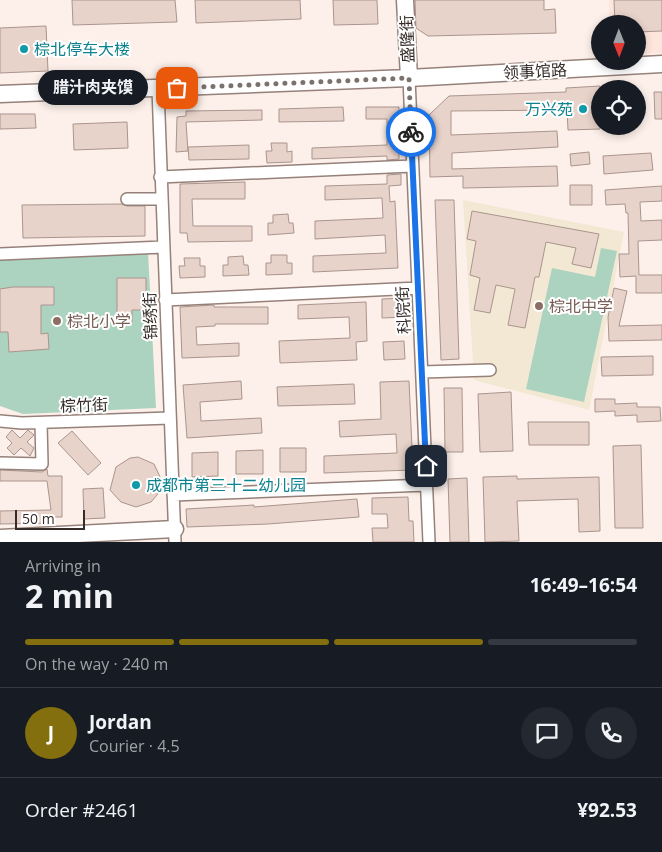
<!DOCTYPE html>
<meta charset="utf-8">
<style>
body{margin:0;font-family:"Open Sans","Noto Sans SC",sans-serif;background:#242831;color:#f1f3f6;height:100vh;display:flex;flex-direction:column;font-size:19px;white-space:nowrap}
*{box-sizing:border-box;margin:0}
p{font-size:16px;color:#9ea1a6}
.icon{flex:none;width:28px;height:28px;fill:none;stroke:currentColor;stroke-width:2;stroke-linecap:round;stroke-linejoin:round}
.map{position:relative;height:542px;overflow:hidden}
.panel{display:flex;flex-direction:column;background:#171b24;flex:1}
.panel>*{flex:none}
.needle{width:32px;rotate:179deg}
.controls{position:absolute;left:591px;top:15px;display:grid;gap:10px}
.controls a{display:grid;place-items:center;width:55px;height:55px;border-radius:50%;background:#171b24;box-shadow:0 2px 8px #0003;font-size:25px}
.scale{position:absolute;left:15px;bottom:12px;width:70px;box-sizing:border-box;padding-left:5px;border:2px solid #352c29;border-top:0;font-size:14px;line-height:18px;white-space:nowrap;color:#352c29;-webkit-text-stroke:4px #fff;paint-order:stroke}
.pin{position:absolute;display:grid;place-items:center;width:42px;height:42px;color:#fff;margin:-21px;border-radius:10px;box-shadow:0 2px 8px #0006}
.courier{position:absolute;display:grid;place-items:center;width:50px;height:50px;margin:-25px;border:4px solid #1a73e8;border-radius:50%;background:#fff;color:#222;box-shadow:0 1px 6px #0007}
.bubble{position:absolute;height:35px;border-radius:18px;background:#171b24;box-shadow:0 2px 8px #0003;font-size:16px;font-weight:700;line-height:35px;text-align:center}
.headline em{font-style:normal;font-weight:700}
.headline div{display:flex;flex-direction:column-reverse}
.headline{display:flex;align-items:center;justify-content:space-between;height:85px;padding:0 25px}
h1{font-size:32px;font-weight:700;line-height:38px}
.bar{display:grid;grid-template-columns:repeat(4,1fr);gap:8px 5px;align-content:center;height:60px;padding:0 25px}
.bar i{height:6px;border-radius:4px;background:#363941}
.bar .selected{background:#836f0d}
.bar p{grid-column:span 4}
.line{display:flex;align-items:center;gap:12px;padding:0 25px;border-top:1px solid #363941}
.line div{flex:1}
.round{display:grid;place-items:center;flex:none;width:52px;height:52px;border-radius:26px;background:#242831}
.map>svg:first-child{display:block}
.built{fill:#fee6dc}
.education{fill:#f2e8d3}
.green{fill:#acd3bf}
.building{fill:#e8d3ca;stroke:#a9958d}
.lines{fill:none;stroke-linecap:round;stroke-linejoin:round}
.street-casing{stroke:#958179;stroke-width:14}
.secondary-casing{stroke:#958179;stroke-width:19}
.street{stroke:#fff;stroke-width:11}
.secondary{stroke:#fff;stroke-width:16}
.done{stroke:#7b716d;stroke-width:5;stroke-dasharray:0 9}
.route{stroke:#1a73e8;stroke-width:6}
.culture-dot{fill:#0f9aa8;stroke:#fff;stroke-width:2}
.education-dot{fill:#8d6e63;stroke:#fff;stroke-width:2}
.labels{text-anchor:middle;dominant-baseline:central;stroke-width:4;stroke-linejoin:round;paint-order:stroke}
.street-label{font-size:16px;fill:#352c29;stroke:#fff}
.culture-label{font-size:16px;fill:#0d838f;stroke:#fff;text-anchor:start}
.education-label{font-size:16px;fill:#785e54;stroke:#fff;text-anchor:start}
</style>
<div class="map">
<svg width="662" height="542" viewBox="0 0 662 542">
<rect width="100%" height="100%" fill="#fdf0ea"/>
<path class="built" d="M609,0h53v53l-24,1v-30h-28z"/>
<path class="education" d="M463,200l161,32 -35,178 -115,-30z"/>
<path class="green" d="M601,248l16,3 -33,151 -58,-13 26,-121 43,9z
M148,252l8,156 -133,6 -23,-8v-147z"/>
<path class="building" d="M72,0h103l2,22 -104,3z
M195,0h105l1,19 -105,4z
M333,0h44l1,24 -44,1z
M415,0h129v10l11,-1 1,24 -128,3 -12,-8z
M614,0h48v31l-24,1v-8h-23z
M46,26l2,45 -48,2v-45z
M600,86v43l-32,1 -1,-20 -116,1v24l106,-4 1,16 -106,6v16l105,-3 1,20 -95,2v-12l-33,1 -1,-62 20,-19 117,-4v-4z
M654,92h8v27h-7z
M343,107l1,14 -65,1v-13z
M366,107h33v52l-12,1v-4l-75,3v-11l75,-3v-26h-21z
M262,110v10l-76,2 2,29 -12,1 1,-35 9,-1v-5z
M0,114h35l1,14 -36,1z
M127,122l1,26 -54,2 -1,-26z
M271,143h16v9l5,-1v11l-25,1 -1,-12h6z
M249,145v14l-60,1 -1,-13z
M589,152l1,12 -19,2 -1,-12z
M651,153l2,17 -49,4 -1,-18z
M401,174v11l-12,1 1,16 5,-1 3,67 -85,4v-16l73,-3 -1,-18 -70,4v-18l68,-3 -1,-20 -57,2v-14l62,-2v-9z
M245,182v17h-53l1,27h59v15l-64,1 -1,-9h-7v-49z
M570,185h22v20h-22z
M662,186v15l-22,1 1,19 21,-1v20l-24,1 1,34h23v18h-26v-17l-16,1 -1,-23h10l-1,-41h-2l-1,-9 -19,1 -1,-15z
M435,200h19l5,159 -18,1z
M121,204l6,2h18v30l-122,2 -1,-33z
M472,211l127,23 -8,34 -19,-4 4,-16 -30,-6 -7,35h-4l-10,51 -17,-3 7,-36 -19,-4 -6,28 -16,-3 6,-32 -10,-3 6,-34 -9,-2z
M288,214l1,9h4l1,10 -26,2v-12h5v-8z
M271,255h16v8h5v11l-26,1v-12h5z
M243,256l1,9h4l1,10 -26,1v-11h5v-8z
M184,258h16v8h5v11l-25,1 -1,-12h6z
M117,278h29v32h-14v12h-15z
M13,287h41v18h-13v29l7,-1 1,16 -40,3 -1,-20h-8v-43z
M614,288l13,3 -8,35 43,-1v15l-53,1 -1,-24z
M405,298l1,19 -24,1v-19z
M366,302l1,39 -11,1 1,18 -77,3 -1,-22 71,-3 -1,-21 -51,2v-14z
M214,305v2h54v17h-53v2l-19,1 1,18 42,-2v13l-57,2 -2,-51z
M404,341l1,18 -21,1 -1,-18z
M653,356v19l-51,1 -1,-19z
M241,381l1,18 -42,3 1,19 60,-3 1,15 -75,5 -4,-53z
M409,381l4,89 -89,3v-17l73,-3 -1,-19 -56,3 -1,-16 42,-2 -1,-37z
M354,384l1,20 -77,2 -1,-19z
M444,388h18l1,64h-18z
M511,392l2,59 -33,1 -2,-58z
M595,399h20v5l22,-1v4h23l1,14 -24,1v-7l-22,1v-5l-20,1z
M528,422h61v23h-60z
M12,430l8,8 8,-8 6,5 -7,7 7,6 -4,8 -9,-8 -7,7 -7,-7 5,-5 -6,-6z
M72,431l29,32 -13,12 -30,-32z
M641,445l2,83h-28l-2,-82z
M280,448h26v24h-26z
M263,450v24h-27v-23z
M218,452v24l-26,1v-24z
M138,457l16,7 7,15 -4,16 -6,7 -15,5 -15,-5 -11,-12 6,-23 14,-9z
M47,469l1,7h14v41h-11v6l-51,1v-13l51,-1 -4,-29h-47v-11l42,2z
M517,476v3l82,-2 1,54 -21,1 -1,-33 -61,2 2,40 -34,1 -2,-65z
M467,478l2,64h-19l-2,-63z
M103,488l2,30 -21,1 -1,-30z
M408,497l1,24h4l1,21h-41l-1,-14h16l-1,-14h-15v-16z
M357,499l2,18 -91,7 -81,3 -1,-18 68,-4v2z"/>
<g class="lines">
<defs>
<path id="street" d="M409,78l20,464
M158,89l17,453
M160,177l252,-11
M127,199h34
M0,254l163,-7
M165,300l253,-12
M422,372l68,-2
M0,421l22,2 148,-5
M0,463l42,1 -1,-41
M173,495l253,-10"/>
<path id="secondary" d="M405,0l4,78
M0,94l409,-16 253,-14
M0,538l175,-9"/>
</defs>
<use href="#street" class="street-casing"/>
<use href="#secondary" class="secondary-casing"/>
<use href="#street" class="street"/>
<use href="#secondary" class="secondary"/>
</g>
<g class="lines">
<path class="done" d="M177,88l232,-10 2,54"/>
<path class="route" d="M411,132l15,334"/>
</g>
<g class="culture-dot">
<circle cx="24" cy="49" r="5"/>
<circle cx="583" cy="109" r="5"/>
<circle cx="136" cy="485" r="5"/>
</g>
<g class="education-dot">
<circle cx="539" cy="306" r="5"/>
<circle cx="57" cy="321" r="5"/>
</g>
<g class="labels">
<g class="street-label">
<text transform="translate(407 39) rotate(-92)">盛隆街</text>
<text transform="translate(535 71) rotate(-3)">领事馆路</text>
<text transform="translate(403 310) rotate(-93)">科院街</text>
<text transform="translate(150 316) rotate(-92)">锦绣街</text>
<text transform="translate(84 405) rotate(-2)">棕竹街</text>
</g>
<g class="culture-label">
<text x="34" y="49">棕北停车大楼</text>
<text x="573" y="109" text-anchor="end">万兴苑</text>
<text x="146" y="485">成都市第三十二幼儿园</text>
</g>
<g class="education-label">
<text x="549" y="306">棕北中学</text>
<text x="67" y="321">棕北小学</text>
</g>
</g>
</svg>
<div class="controls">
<a><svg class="needle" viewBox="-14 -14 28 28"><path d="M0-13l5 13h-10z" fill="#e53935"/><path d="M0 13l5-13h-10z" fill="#9ea1a6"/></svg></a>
<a><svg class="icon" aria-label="locate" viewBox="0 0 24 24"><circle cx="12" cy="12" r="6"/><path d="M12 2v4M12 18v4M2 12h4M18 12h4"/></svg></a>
</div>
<div class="scale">50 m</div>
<div class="pin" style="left:177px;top:88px;background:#ea580c"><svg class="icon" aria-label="bag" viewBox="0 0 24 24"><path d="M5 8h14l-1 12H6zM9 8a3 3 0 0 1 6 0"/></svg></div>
<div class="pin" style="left:426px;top:466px;background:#1f2937"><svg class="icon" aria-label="home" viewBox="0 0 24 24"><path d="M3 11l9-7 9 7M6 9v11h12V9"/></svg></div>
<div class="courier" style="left:411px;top:132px"><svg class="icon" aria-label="bike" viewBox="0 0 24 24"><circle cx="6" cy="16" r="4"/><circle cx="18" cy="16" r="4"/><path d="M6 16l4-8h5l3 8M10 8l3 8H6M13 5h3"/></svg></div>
<div class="bubble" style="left:38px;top:70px;width:110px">腊汁肉夹馍</div>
</div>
<section class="panel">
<div class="headline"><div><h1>2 min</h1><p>Arriving in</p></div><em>16:49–16:54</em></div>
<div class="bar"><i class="selected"></i><i class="selected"></i><i class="selected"></i><i></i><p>On the way · 240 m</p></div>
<div class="line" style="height:90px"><b class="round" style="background:#836f0d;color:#fff">J</b><div><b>Jordan</b><p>Courier · 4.5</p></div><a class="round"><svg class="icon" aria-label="chat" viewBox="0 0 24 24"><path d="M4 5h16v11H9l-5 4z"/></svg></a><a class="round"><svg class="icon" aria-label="phone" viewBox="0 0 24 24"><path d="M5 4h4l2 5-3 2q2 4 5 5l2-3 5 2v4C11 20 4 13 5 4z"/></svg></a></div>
<div class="line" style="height:65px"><div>Order #2461</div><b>¥92.53</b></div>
</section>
